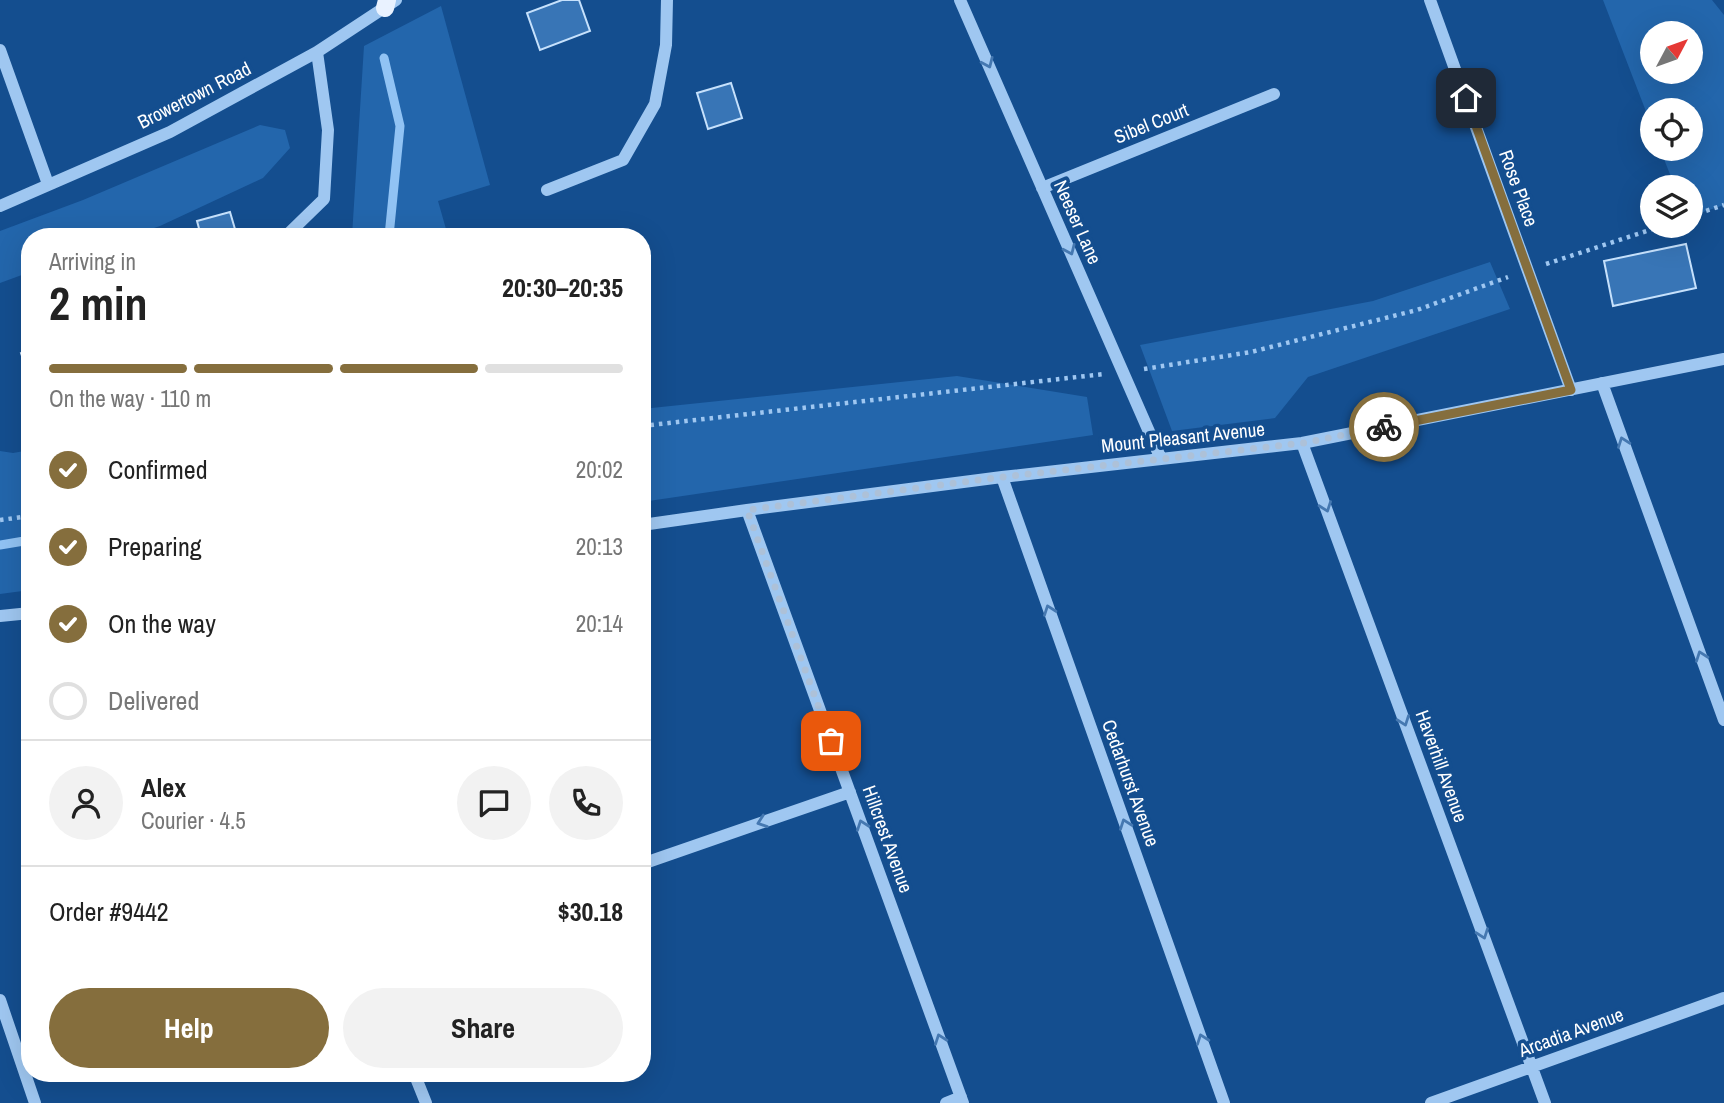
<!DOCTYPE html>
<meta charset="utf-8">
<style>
body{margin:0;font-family:"Archivo Narrow",sans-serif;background:#f2f2f2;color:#222;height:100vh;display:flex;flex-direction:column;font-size:26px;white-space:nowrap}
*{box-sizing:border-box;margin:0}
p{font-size:23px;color:#767676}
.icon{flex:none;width:38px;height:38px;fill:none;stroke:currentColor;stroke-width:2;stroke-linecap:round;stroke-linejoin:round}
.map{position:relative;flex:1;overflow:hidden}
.panel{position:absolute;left:21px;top:228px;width:630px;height:854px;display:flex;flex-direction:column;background:#fff;border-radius:28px;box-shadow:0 7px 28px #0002}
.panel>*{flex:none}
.needle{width:46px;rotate:49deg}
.fabs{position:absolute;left:1640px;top:21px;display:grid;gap:14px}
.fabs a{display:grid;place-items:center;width:63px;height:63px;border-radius:50%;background:#fff;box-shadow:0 7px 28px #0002;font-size:35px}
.pin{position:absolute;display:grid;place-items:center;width:60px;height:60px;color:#fff;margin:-30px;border-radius:14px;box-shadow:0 4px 10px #0006}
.courier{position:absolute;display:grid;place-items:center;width:70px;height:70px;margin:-35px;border:5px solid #856e3d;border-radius:50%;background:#fff;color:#222;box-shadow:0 2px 9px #0007}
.overview em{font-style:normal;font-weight:700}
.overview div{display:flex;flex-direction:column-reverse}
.overview{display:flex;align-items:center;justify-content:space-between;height:119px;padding:0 28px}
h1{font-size:46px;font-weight:700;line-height:52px}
.bar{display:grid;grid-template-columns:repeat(4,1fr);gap:10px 7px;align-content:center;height:84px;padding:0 28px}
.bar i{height:9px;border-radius:5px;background:#e0e0e0}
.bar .selected{background:#856e3d}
.bar p{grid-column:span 4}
.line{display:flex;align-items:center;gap:18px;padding:0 28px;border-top:2px solid #e0e0e0}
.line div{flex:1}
.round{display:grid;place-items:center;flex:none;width:74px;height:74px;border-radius:37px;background:#f2f2f2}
ol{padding:0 28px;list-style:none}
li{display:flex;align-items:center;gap:21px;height:77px}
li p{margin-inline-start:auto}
li .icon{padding:7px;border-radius:50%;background:#856e3d;color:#fff;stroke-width:4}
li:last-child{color:#767676}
li i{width:38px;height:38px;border:4px solid #e0e0e0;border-radius:50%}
.button{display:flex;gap:14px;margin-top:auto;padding:14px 28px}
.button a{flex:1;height:80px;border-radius:42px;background:#856e3d;color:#fff;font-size:28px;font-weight:700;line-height:80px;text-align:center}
.button a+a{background:#f2f2f2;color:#222}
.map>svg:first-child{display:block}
.green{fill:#2366ac;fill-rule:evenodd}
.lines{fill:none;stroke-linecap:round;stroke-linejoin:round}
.stream{stroke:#91c3f4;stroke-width:9}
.building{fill:#3875b6;stroke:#c6e1fc;stroke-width:2}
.path{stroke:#9fc7f1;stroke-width:4.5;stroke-dasharray:3.5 5;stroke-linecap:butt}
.minor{stroke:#9fc7f1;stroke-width:12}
.major{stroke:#e9f2ff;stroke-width:18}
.oneway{stroke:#4578b1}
.done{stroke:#adc1d8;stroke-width:7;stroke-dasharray:0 12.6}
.route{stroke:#856e3d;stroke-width:9}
.labels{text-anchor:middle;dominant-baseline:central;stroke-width:7;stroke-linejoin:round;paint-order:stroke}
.street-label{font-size:19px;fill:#fff;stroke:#144e8f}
</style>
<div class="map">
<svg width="1724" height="1103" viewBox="0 0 1724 1103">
<rect width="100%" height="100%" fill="#144e8f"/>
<path class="green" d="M1603,0h109l12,15v190l-33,11 -1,-29h-15l-15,-38h30v-39h-38v17zM1690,33v39h-38v-39z
M441,6l49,179 -52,16 10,35h-96l12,-190z
M260,125l25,5 5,18 -27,30 -103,48 -30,10h-100v36l-30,11v-52l83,-31z
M1490,262l20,47 -202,68 -33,41 -103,13 -32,-86 233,-44z
M957,376l130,21 6,38 -451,67v-93z
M30,450v140l-30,4v-143l13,2z"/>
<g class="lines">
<path class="stream" d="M384,58l16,68 -11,110
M0,545l30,-5"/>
</g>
<path class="building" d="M562,0h17l11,31 -50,19 -13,-37z
M731,83l11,35 -34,11 -11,-36z
M230,212l7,24h-36l-4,-15z
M1686,244l10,44 -83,18 -9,-45z
M30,350v28l-9,-25z"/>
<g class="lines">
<path class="path" d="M1690,216l34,-11
M1546,264l116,-38
M1144,369l107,-17 166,-42 91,-33
M642,426l462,-52
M0,520l30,-4"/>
<path class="minor" d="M960,0l201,459
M1430,0l141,390
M0,50l48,134
M1042,188l232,-94
M547,190l76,-30 32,-56 11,-59 1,-45
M0,206l170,-74 147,-80 79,-52
M286,236l38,-37 4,-69 -11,-78
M1602,383l122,337
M1302,443l243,660
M1002,477l222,626
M747,510l216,593
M642,525l105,-15 255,-33 300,-34 422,-84
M0,616l30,-3
M642,864l208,-72
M0,1000l35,103
M414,1073l12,30
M946,1103l15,-6
M1431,1103l293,-105"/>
<path class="major" d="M385,8l2,-8"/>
</g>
<defs><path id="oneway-chevron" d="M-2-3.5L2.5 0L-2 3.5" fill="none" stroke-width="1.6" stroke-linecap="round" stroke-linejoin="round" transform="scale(1.75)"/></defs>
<g class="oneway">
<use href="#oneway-chevron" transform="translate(988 63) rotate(66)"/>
<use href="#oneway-chevron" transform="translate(1070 250) rotate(66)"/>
<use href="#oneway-chevron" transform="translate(1623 442) rotate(-110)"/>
<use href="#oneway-chevron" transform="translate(1326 507) rotate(70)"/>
<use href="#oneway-chevron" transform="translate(1049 610) rotate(-110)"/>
<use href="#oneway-chevron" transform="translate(1701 656) rotate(-110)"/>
<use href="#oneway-chevron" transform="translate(1404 721) rotate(70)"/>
<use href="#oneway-chevron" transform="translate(762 822) rotate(161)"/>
<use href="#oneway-chevron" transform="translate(1125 824) rotate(-110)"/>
<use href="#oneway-chevron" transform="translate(862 825) rotate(-110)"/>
<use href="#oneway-chevron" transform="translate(1483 934) rotate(70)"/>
<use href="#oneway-chevron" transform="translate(940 1039) rotate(-110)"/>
<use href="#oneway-chevron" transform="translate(1202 1039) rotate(-110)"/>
</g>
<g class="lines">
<path class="done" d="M831,741l-84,-231 255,-33 301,-34 81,-16"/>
<path class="route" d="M1384,427l187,-37 -105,-292"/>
</g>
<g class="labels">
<g class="street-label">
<text transform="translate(194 95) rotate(-27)">Browertown Road</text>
<text transform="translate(1151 123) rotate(-22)">Sibel Court</text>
<text transform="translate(1519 188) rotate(70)">Rose Place</text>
<text transform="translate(1078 222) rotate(66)">Neeser Lane</text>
<text transform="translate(1183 437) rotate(-6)">Mount Pleasant Avenue</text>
<text transform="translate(1442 766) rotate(70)">Haverhill Avenue</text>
<text transform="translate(1131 783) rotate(70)">Cedarhurst Avenue</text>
<text transform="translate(888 839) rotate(70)">Hillcrest Avenue</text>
<text transform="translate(1571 1032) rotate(-20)">Arcadia Avenue</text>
</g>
</g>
</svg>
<div class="fabs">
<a><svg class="needle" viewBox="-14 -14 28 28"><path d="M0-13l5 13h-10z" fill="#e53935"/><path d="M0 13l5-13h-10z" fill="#767676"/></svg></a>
<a><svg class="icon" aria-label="locate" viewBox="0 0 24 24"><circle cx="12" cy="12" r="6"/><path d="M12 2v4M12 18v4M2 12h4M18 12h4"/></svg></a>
<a><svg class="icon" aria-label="layers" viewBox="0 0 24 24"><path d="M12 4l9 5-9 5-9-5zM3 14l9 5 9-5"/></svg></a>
</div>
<div class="pin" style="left:831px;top:741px;background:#ea580c"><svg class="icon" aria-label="bag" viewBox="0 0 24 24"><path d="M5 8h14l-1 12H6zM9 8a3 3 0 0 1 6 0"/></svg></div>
<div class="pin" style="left:1466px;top:98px;background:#1f2937"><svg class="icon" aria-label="home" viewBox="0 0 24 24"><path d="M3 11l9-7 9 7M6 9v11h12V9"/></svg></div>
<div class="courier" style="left:1384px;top:427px"><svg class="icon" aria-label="bike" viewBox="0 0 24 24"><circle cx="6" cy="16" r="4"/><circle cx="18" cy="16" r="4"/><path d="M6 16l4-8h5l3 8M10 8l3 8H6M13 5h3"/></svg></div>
<section class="panel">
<div class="overview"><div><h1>2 min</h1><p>Arriving in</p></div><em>20:30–20:35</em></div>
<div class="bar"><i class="selected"></i><i class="selected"></i><i class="selected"></i><i></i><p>On the way · 110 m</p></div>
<ol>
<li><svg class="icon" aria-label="check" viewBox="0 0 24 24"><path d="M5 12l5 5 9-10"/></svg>Confirmed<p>20:02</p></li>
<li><svg class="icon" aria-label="check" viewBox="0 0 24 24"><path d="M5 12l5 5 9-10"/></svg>Preparing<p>20:13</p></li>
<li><svg class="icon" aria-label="check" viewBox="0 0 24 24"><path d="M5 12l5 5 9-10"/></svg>On the way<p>20:14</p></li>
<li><i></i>Delivered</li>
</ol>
<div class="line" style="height:126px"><a class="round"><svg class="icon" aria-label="person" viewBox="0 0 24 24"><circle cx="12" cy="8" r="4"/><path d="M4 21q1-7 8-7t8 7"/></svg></a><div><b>Alex</b><p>Courier · 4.5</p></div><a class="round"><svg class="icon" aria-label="chat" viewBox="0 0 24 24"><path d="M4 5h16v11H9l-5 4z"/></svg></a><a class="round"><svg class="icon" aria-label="phone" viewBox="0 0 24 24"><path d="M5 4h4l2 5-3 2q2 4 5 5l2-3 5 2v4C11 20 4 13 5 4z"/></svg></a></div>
<div class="line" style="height:91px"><div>Order #9442</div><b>$30.18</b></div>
<div class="button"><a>Help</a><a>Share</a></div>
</section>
</div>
